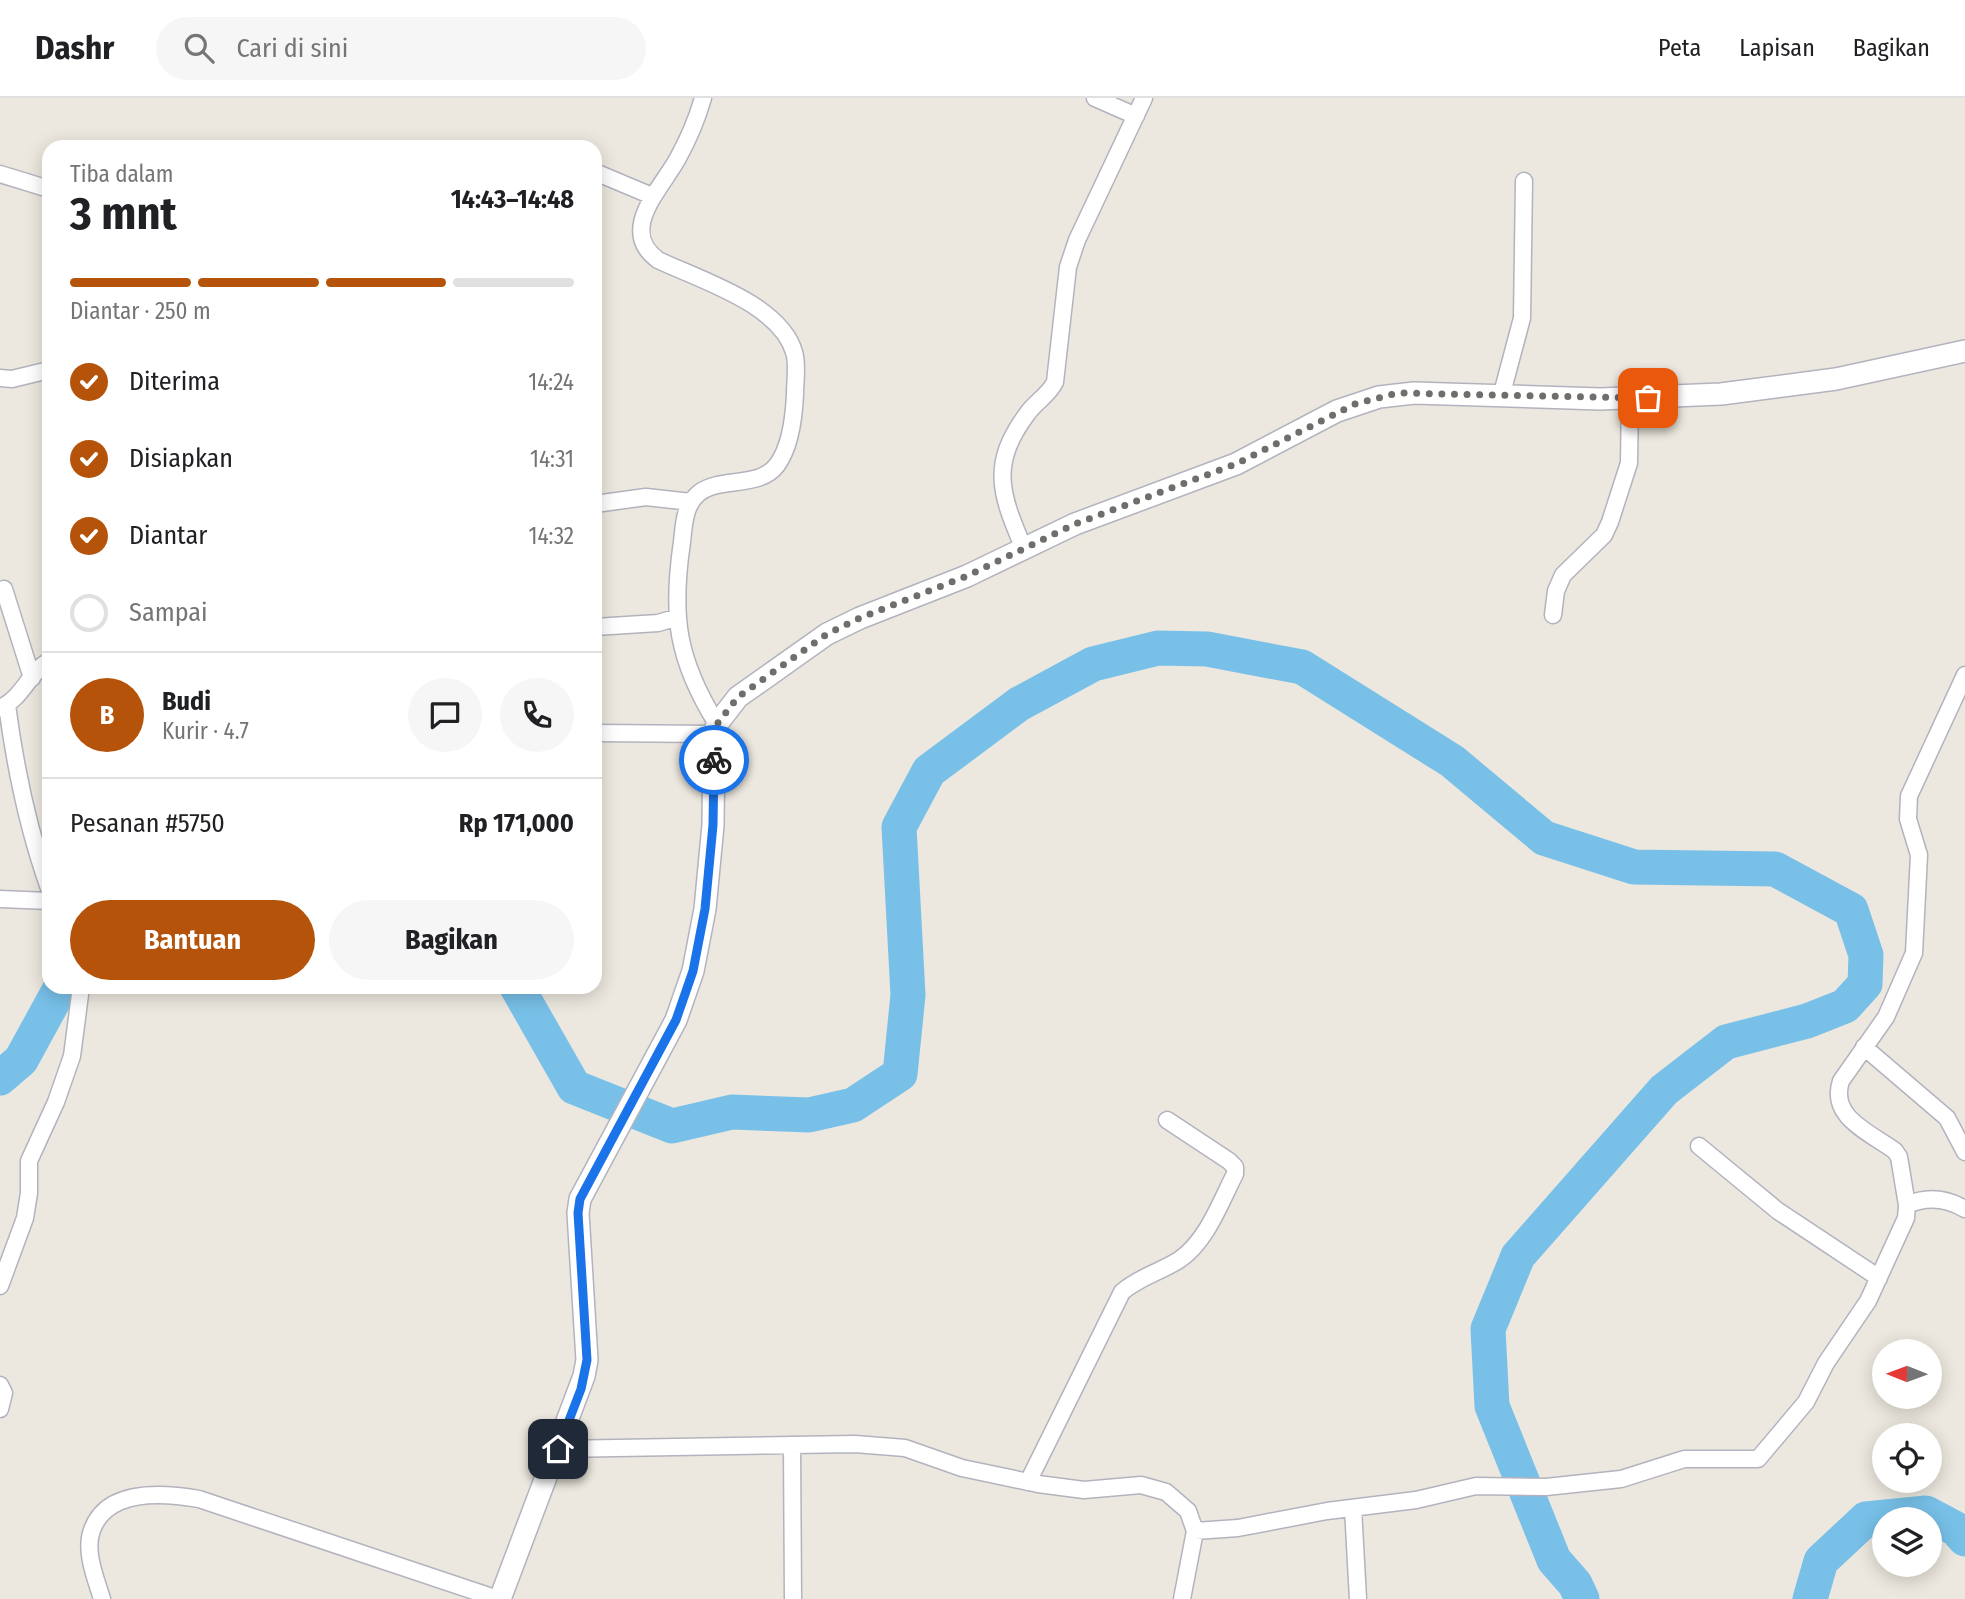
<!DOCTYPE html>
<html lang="id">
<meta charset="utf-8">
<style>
body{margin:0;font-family:"Fira Sans Condensed",sans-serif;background:#f6f6f6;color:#202124;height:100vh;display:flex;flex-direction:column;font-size:26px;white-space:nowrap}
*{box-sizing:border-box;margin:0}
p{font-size:23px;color:#757577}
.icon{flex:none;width:38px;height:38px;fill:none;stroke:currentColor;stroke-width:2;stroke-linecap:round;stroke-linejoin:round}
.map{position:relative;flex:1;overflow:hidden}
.drawer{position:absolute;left:42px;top:42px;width:560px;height:854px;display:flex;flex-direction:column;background:#fff;border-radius:21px;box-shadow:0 4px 18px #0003}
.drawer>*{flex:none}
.needle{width:46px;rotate:271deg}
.buttons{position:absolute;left:1872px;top:1241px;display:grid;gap:14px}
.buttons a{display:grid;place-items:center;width:70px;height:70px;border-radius:50%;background:#fff;box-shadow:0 4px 18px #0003;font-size:35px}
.pin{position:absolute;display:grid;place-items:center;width:60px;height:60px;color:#fff;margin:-30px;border-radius:14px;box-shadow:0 4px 10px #0006}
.courier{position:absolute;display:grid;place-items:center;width:70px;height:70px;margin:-35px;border:5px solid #1a73e8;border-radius:50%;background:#fff;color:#222;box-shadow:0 2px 9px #0007}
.overview em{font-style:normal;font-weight:700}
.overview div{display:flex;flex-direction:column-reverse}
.overview{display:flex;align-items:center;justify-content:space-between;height:119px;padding:0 28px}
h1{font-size:46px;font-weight:700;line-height:52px}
.bar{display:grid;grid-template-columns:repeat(4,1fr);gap:10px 7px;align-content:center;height:84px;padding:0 28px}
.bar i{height:9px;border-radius:5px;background:#e0e0e0}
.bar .selected{background:#b45309}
.bar p{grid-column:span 4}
.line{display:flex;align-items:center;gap:18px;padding:0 28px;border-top:2px solid #e0e0e0}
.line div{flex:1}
.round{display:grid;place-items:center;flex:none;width:74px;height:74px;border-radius:37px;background:#f6f6f6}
ol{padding:0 28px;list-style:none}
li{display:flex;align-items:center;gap:21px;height:77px}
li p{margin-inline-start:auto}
li .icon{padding:7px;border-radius:50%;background:#b45309;color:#fff;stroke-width:4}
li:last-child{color:#757577}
li i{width:38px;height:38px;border:4px solid #e0e0e0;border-radius:50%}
.button{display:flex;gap:14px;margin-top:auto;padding:14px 28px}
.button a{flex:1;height:80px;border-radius:42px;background:#b45309;color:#fff;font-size:28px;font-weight:700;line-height:80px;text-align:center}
.button a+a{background:#f6f6f6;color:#202124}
header{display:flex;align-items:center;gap:42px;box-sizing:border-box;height:98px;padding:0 35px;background:#fff;border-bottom:2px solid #e0e0e0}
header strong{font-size:33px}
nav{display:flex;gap:38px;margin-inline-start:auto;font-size:24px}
.search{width:490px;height:63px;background:#f6f6f6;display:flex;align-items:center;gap:18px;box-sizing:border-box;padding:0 24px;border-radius:38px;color:#757577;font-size:26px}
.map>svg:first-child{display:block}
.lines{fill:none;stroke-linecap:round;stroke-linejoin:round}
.river{stroke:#78c0e8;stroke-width:35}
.street-casing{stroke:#b2b3be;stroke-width:19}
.secondary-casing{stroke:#b2b3be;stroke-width:24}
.street{stroke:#fff;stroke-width:16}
.secondary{stroke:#fff;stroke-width:21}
.done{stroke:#6f6e6b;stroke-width:7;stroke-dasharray:0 12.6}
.route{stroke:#1a73e8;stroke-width:9}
</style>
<header>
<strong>Dashr</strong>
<div class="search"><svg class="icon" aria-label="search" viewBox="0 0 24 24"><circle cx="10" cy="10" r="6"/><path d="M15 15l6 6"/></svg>Cari di sini</div>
<nav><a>Peta</a><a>Lapisan</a><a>Bagikan</a></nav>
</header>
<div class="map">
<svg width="1965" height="1501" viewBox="0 0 1965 1501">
<rect width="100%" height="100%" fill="#ece8df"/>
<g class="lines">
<path class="river" d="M517,889l57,100 98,39 60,-14 77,3 44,-10 47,-31 8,-79 -9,-168 30,-56 90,-67 74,-40 65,-16 49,1 95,18 150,94 92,77 90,29 141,2 76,41 15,45 -1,29 -20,22 -38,15 -81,21 -62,48 -146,166 -30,73 4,77 62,154 21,24 7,15
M0,980l21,-18 40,-73
M1810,1501l11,-38 45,-42 60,-6 30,16 9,10"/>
<defs>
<path id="street" d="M703,0c-6,21 -14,40 -25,60 -16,30 -61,72 -20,102 42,20 122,44 136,92 4,12 1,29 1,42 -1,23 -4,52 -18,71 -18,24 -56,11 -78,28 -15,12 -15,32 -17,49 -11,74 -5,118 35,182
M1095,0l41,18
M595,74l57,24
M0,76l49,15
M0,280l12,1 37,-9
M1501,299l21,-79 2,-137
M595,406l51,-7 45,5
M1024,451c-23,-54 -35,-84 3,-135 9,-13 21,-18 28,-32l13,-115 9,-27 67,-142
M4,491l28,89
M1553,517l3,-24 7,-16 41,-40 6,-13 19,-59 1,-65
M595,529l63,-4 17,-5
M7,607c8,61 21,124 42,183
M0,610c24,-11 28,-35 49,-47
M595,635l119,1
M0,801l49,2
M1864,949l83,71 18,34
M1699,1048l79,65 101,67
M1907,1107c20,-9 39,-7 58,4
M0,1188l25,-68 4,-25v-32l27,-59 16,-46 9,-69
M0,1287l4,8 -4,16
M792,1347l1,154
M558,1351l297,-5 50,4 57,20 76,16 46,6 57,-5 25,7 22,19 7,20 -13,68
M1028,1384l94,-190c17,-15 38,-20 57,-32 28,-19 41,-57 56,-86v-7l-6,-6 -62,-41
M1353,1410l5,91
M1195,1433l43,-3 89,-17 89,-11 60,-14 70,1 75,-8 63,-20h74l48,-57 20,-39 42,-62 38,-83 1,-13 -8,-48 -4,-6c-26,-19 -66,-34 -54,-70l45,-64 28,-64 5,-98 -11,-36 1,-23 56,-121
M102,1501c-6,-20 -18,-48 -10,-69 15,-42 73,-37 107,-31l299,100"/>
<path id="secondary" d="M500,1501l84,-223 3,-16 -9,-147 2,-14 96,-179 17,-49 12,-62 8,-84 1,-91 3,-10 21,-27 89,-63 33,-16 107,-42 108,-52 161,-60 101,-53 42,-14 35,-4 186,6 121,-5 115,-15 129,-28"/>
</defs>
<use href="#street" class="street-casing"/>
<use href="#secondary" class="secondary-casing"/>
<use href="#street" class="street"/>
<use href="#secondary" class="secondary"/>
</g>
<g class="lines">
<path class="done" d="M714,662l3,-36 21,-27 89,-63 33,-16 107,-42 108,-52 161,-60 119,-60 43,-11 250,5"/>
<path class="route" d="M558,1351l23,-60 6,-29 -9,-147 2,-14 96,-179 17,-49 12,-62 8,-84 1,-65"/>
</g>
</svg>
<div class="buttons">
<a><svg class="needle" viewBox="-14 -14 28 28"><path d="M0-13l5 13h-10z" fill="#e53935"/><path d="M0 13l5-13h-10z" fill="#757577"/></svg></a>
<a><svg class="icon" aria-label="locate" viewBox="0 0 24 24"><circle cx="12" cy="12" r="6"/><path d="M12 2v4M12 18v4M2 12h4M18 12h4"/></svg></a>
<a><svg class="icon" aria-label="layers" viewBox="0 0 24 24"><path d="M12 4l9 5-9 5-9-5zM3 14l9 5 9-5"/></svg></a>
</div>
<div class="pin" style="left:1648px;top:300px;background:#ea580c"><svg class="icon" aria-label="bag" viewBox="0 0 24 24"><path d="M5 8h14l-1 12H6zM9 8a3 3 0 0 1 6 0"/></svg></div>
<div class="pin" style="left:558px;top:1351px;background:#1f2937"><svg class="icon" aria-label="home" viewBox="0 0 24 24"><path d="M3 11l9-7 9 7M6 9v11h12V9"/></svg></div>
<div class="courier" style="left:714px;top:662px"><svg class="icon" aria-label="bike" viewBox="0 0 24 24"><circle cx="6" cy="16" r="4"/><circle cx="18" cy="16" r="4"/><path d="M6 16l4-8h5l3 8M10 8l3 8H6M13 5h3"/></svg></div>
<section class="drawer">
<div class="overview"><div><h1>3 mnt</h1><p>Tiba dalam</p></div><em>14:43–14:48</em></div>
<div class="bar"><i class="selected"></i><i class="selected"></i><i class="selected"></i><i></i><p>Diantar · 250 m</p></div>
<ol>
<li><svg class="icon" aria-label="check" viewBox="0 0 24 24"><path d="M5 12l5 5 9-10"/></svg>Diterima<p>14:24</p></li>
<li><svg class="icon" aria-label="check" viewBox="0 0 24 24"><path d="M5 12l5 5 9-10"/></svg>Disiapkan<p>14:31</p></li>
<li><svg class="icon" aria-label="check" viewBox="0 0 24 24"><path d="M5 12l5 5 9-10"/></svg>Diantar<p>14:32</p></li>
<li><i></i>Sampai</li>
</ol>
<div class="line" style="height:126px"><b class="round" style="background:#b45309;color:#fff">B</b><div><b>Budi</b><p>Kurir · 4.7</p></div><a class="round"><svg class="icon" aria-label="chat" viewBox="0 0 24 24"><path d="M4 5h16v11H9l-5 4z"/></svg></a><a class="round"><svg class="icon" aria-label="phone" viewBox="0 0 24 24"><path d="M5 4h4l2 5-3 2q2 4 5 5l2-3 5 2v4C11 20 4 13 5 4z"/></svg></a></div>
<div class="line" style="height:91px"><div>Pesanan #5750</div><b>Rp 171,000</b></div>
<div class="button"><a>Bantuan</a><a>Bagikan</a></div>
</section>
</div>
